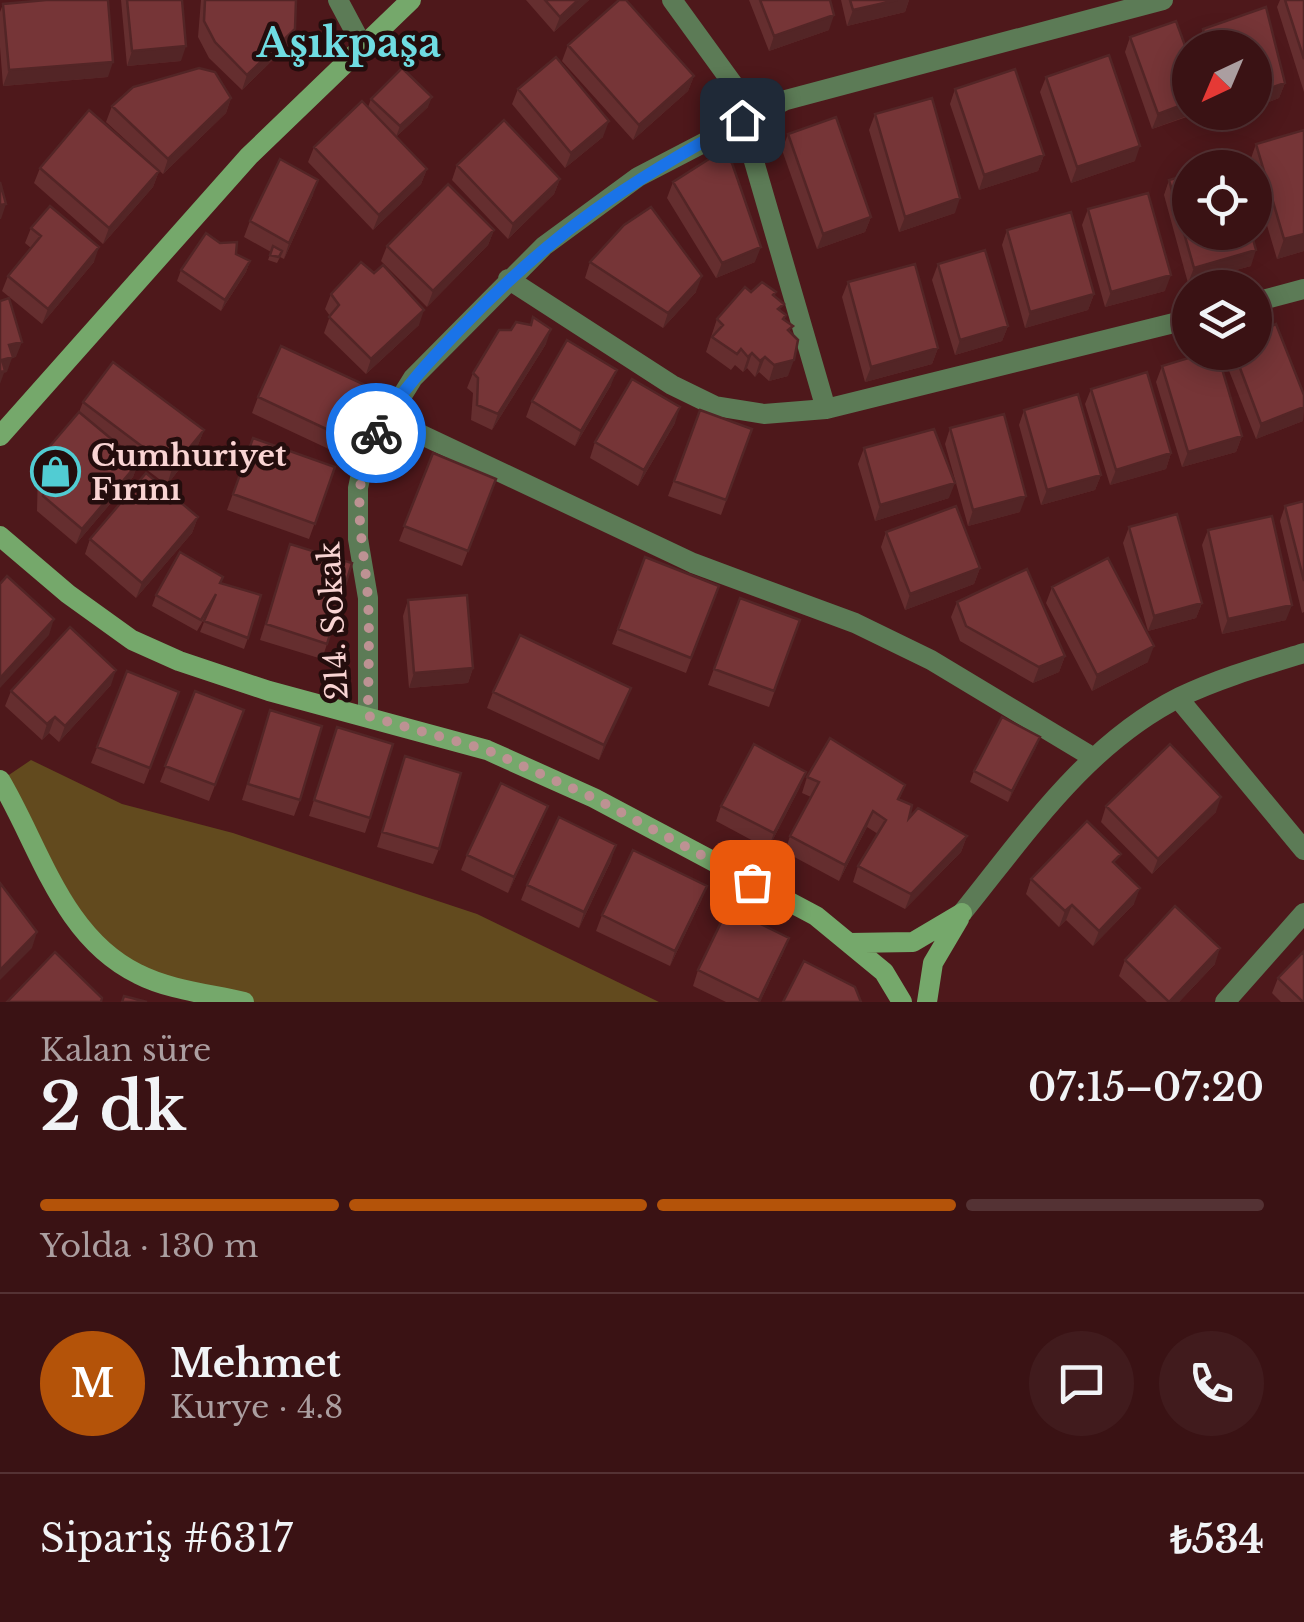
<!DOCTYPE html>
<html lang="tr">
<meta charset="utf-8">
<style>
body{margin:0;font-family:"Libre Baskerville",serif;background:#411b1d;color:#f1f3f6;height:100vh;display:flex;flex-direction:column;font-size:38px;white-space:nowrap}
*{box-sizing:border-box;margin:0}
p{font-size:32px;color:#ab9ea0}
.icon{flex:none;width:55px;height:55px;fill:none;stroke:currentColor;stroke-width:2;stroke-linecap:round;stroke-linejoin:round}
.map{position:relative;height:1002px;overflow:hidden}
.drawer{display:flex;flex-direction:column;background:#3a1214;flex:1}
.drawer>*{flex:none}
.needle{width:65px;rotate:224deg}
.buttons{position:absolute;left:1172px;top:30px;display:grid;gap:20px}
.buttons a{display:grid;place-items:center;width:100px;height:100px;border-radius:50%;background:#3a1214;box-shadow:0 5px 25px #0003,0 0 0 2px #543234;font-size:50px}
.pin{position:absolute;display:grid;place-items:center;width:85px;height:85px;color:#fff;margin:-42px;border-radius:20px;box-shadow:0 5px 15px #0006}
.courier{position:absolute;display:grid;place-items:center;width:100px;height:100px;margin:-50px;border:8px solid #1a73e8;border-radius:50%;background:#fff;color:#222;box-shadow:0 2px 12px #0007}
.summary em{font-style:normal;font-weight:600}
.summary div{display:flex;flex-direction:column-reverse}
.summary{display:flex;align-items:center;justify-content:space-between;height:170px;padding:0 40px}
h1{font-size:65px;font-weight:600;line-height:75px}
.bar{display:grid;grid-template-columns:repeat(4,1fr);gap:15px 10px;align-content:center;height:120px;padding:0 40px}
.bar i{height:12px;border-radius:8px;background:#543234}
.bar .current{background:#b45309}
.bar p{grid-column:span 4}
.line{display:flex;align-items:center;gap:25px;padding:0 40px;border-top:2px solid #543234}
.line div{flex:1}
.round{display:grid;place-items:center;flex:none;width:105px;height:105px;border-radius:52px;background:#411b1d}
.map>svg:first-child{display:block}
.green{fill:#624a1e}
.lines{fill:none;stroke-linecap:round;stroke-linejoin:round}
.street{stroke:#5c7b56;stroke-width:20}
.secondary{stroke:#75a86b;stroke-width:20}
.wall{fill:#652e2f}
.shaded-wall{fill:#532526}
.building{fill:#763537;stroke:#532526;stroke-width:2.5}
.done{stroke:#bd9293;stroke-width:10;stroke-dasharray:0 18}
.route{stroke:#1a73e8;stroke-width:12}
.labels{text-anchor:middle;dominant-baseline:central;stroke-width:9;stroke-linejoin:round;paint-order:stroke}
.poi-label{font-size:30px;font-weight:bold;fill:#f9d4d3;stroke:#240d0d;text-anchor:start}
.street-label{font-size:30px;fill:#f9d4d3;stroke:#240d0d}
.district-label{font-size:40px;font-weight:bold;fill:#6fdce2;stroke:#240d0d}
</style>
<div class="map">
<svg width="1304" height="1002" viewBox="0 0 1304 1002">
<rect width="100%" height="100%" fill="#4e181b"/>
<path class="green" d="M31,760l91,44 111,29 244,81 182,88h-415l-62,-15 -76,-35 -106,-171z"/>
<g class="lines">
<path class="street" d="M338,0l24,45
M672,0l82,113
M742,120l84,289
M508,279l164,106 43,21 49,8 62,-5 364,-90
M1255,302l49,-13
M386,418l307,145 162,60 76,37 163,98
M1178,698l126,152
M368,716v-118l-10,-59v-51l7,-33 48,-77 131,-132 94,-69 148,-77 377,-100
M962,913c64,-79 124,-169 218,-216 40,-19 82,-31 124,-44
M1225,1002l79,-89"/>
<path class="secondary" d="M0,436l249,-280 162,-156
M0,536l68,58 64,46 47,21 90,30 218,59 107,48 222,118 68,56 18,30
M0,780c40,67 62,157 138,194 31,16 72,20 106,28
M849,943l64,-1 49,-29
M927,1002l6,-39 26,-44"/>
</g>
<path class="wall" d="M121,0h61l-1,61 -54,5z
M201,0h95l-1,29 -6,15 -47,46 -33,-32 -11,-21z
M526,0h63l-35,32z
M749,0h81l-1,30 -60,21z
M841,0h68l-4,12 -58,14z
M1280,0h24v92l-27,-85z
M3,4l105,73 -105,9 -3,-39v-35z
M1266,7l19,76 -6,15 -24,9v-59h-57l-1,-4 6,-15z
M1130,37l68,76 -46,16 -27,-77z
M568,45l126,31 -6,15 -55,49 -71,-79z
M1046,77l89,84 -64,22 -31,-91z
M518,89l85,48 -38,31 -53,-64z
M955,89l89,66 -6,16 -59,19 -29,-86z
M231,98l-5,15 -63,61 -57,-52 6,-16z
M371,99l57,8 -32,30 31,32 -6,15 -48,46 -65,-68 6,-15 54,-40z
M875,114l80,99 -56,19 -30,-102z
M788,134l83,83 -6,15 -48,17 -35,-99z
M1256,144l48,107 -27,8 -22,-74v-17h-5l-1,-4z
M457,165l103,14 -6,15 -46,45 -56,-59z
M40,168l119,3 -6,16 -50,57 -69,-61z
M1169,180l82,86 -63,17 -24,-88z
M673,182l82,80 -39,16 -49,-80z
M313,195l-29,64 -4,-2 -3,6 -9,-3 3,-8 -27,-15 6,-16z
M1088,209l77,82 -60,16 -23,-82z
M31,228l63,34 -52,62 -40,-33 6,-15 23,-28 -6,-5z
M494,230l-6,15 -61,62 -46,-46 6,-15z
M1007,230l87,64 -6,16 -63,18 -23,-83z
M236,254l14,7 -4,11 -25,39 -44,-30 4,-11z
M590,262l106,30 -33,36 -78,-50z
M938,264l70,62 -6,15 -47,14 -23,-75z
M374,273l45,52 -53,49 -42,-41 6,-17 -5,-7 6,-15z
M848,282l90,66 -6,16 -67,18 -23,-85z
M751,292h25l-2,4 7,15 5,4 -2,5 7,13 -3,43 -19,5 -10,-9 -4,5 -8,-9 -4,4 -8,-7 -4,5 -25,-18 11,-33z
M546,344l-54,86 -21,-10 2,-27 -6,-5 6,-15z
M1226,352h29l49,43 -1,26 -47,18 -32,-81z
M1162,366l80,70 -6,16 -54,15 -26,-85z
M611,385l-36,61 -49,-29 6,-16z
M1091,389l80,64 -5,16 -56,16 -25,-81z
M258,397l99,3 -24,51 -81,-38z
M83,402l121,28 -6,15 -31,40 -29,-22 -5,14 -57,67 -39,-33 1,-42 6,-16 35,-41z
M700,410l52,19 -31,86 -53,-19z
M1024,410l77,65 -6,15 -54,15 -22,-80z
M675,423l-37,63 -48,-28 5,-16z
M950,428l70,84 -52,14 -23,-82z
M253,438l82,29 -26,72 -82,-29z
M864,448l85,50 -74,23 -17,-57z
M433,453l63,26 -34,87 -63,-25z
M1304,501v111l-2,1 -22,-92 5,-15z
M198,517l-6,16 -56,65 -51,-44 5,-15z
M1129,527l73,76 -6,15 -48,13 -25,-88z
M1208,530l78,90 -64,14 -20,-89z
M886,532l94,36 -6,16 -69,26 -24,-63z
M290,544l37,100 -5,15 -62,-19z
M645,557l74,29 -33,87 -74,-29z
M220,583l28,55 -4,11 -44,-17 8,-20 -11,19 -45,-25 4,-11z
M1052,587l96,75 -56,29 -46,-88z
M740,598l60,22 -31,87 -61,-22z
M408,600l65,68 -5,15 -59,5 -6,-72z
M957,602l108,54 -6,16 -26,11 -73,-42 -9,-24z
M127,671l52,21 -35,92 -53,-21z
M111,685l-52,57 -10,-9 -7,7 -37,-34 6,-15z
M631,688l-32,72 -112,-52 6,-16z
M195,691l49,19 -35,91 -49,-19z
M270,710l30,90 -6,16 -52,-16z
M337,727l33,91 -5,15 -56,-17z
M1040,737l-32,65 -38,-20 4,-11z
M405,756l34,93 -6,15 -56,-17z
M807,777l98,8 -6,15 10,18 58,18 -6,16 -56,57 -52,-27 5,-16 20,-32 -11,-7 -28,54 -54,-29 5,-16 21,-39 -9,-4z
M800,787l-32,62 -52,-28 5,-15z
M1106,806l110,6 -64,62 -51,-52z
M542,821l-34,72 -47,-23 6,-15z
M611,861l-32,67 -58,-28 6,-15z
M1116,866l18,38 -41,42 -27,-26 -7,7 -33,-33 5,-15z
M707,886l-6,15 -31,65 -74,-35 6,-16z
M789,938l-6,15 -23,49h-34l-33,-16 5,-16z
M1125,960l90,4 -36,38h-32l-28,-26z
M1278,978l26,24h-23l-9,-9z"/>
<path class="shaded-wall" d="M578,0h11l-35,32 6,-15z
M897,0h12l-4,12 -58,14 6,-16z
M834,15l-5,15 -60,21 5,-15z
M295,29l-6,15 -47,46 5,-15z
M186,46l-5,15 -54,5 5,-15z
M113,62l-5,15 -105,9 6,-16z
M694,76l-6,15 -55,49 6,-15z
M1285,83l-6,15 -24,9v-14z
M432,97l-4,10 -32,30 4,-11z
M231,98l-5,15 -63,61 5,-15z
M1190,102v10h8l-46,17 6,-15z
M1221,112h18l-21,8z
M609,121l-6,16 -38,31 6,-15z
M1140,146l-5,15 -64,22 6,-16z
M1044,155l-6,16 -59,19 5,-15z
M427,169l-6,15 -48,46 6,-15z
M159,171l-6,16 -50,57 6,-16z
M560,179l-6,15 -46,45 5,-15z
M318,180l-5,15 -29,64 5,-16z
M960,198l-5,15 -56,19 6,-15z
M6,204l-5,15h-1v-14z
M871,217l-6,15 -48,17 6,-15z
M494,230l-6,15 -61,62 6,-16z
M1304,234v17l-27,8 7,-20z
M99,247l-5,15 -52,62 6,-15z
M761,247l-6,15 -39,16 6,-15z
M1256,250l-5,16 -63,17 6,-15z
M250,261l-4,11 -25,39 4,-11z
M1171,275l-6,16 -60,16 6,-15z
M702,276l-6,16 -33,36 5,-15z
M1094,294l-6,16 -63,18 5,-16z
M424,310l-5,15 -53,49 5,-15z
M1008,326l-6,15 -47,14 5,-15z
M551,329l-5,15 -54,86 6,-16z
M22,342l-6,15 -4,1 -5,14 -3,1 -4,11v-20l9,-19z
M938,348l-6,16 -67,18 6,-15z
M752,353l-5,15 -4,4 5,-15z
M765,357l-6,15 -4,5 5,-16z
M794,360l-6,16 -19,5 5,-16z
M617,370l-6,15 -36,61 6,-15z
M363,384l-6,16 -24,51 6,-16z
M680,407l-5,16 -37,63 6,-16z
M1304,407l-1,14 -47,18 5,-15z
M204,430l-6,15 -31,40 5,-16z
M1242,436l-6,16 -54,15 6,-15z
M1171,453l-5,16 -56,16 6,-15z
M139,462l-6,15 -57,67 6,-15z
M1101,475l-6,15 -54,15 6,-15z
M955,483l-6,15 -74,23 5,-16z
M1026,496l-6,16 -52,14 5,-16z
M198,517l-6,16 -56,65 6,-15z
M980,568l-6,16 -69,26 5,-16z
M1202,603l-6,15 -48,13 6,-15z
M1292,605l-6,15 -64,14 6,-15z
M54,619l-5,16 -49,53v-10z
M1154,646l-6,16 -56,29 5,-16z
M1065,656l-6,16 -26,11 6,-16z
M473,668l-5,15 -59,5 5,-15z
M116,670l-5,15 -52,57 6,-16z
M631,688l-5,15 -27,57 5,-15z
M55,717l-6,16 -7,7 5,-16z
M1040,737l-4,11 -28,54 4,-11z
M806,772l-6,15 -32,62 6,-16z
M1221,797l-5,15 -64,62 6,-15z
M548,806l-6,15 -34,72 6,-16z
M873,811l-6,16 -28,54 6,-16z
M967,836l-6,16 -56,57 6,-15z
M616,845l-5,16 -32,67 5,-16z
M707,886l-6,15 -31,65 5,-15z
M1140,888l-6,16 -41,42 6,-15z
M1072,905l-6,15 -7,7 6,-16z
M37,932l-5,16 -32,32v-10z
M789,938l-6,15 -23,49h-2z
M1220,948l-5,16 -36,38h-9z"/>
<path class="building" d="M46,0h62l5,62 -104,8 -6,-66z
M127,0h55l4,46 -54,5z
M205,0h91l-1,29 -48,46 -32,-33 -11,-21z
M545,0h33l-18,17z
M619,0h7l68,76 -55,49 -71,-80z
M760,0h70l4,15 -60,21z
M850,0h47l-44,10z
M1285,0h19v59z
M1266,7l19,76 -30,10v-45h-47l-5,-19z
M1176,21l14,38v43l-32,12 -28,-77z
M1109,55l31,91 -63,21 -31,-90z
M556,57l53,64 -38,32 -53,-64z
M199,68l16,4 16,26 -63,61 -56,-53 21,-19z
M402,68l30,29 -32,29 -29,-27z
M1015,69l29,86 -60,20 -29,-86z
M932,98l28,100 -55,19 -30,-103z
M362,101l65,68 -48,46 -65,-68z
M89,110l70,61 -50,57 -69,-60z
M836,117l35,100 -48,17 -35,-100z
M504,120l56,59 -47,45 -56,-59z
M1304,130v104l-20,5 -28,-95z
M720,152l12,11 29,84 -39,16 -49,-81z
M280,159l38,21 -29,63 -39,-22z
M1232,162l1,6h-21z
M1190,174v58h61l5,18 -62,18 -25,-88z
M0,182l6,22 -6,1z
M448,184l46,46 -61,61 -46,-45z
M1148,193l23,82 -60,17 -23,-83z
M50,206l49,41 -51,62 -40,-33 33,-40 -10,-8z
M651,207l51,69 -34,37 -78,-51 34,-37z
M1071,212l23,82 -64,18 -23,-82z
M206,233l14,10 17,-1 -1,12 14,7 -25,39 -44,-30z
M273,246l9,5 -3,6 -9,-2z
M985,250l23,76 -48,14 -22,-76z
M361,262l13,11 9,-8 41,45 -53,49 -42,-42 10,-12 -8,-11z
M915,264l23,84 -67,19 -23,-85z
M762,282l14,10 -3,3 11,9 -6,5 8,6 -3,4 10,7 -5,4 10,10 -4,20 -20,5 -9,-8 -5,4 -8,-8 -4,4 -7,-8 -4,5 -25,-17 11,-12 -6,-6 28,-32 6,5z
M9,298l13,44 -13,3 4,12 -11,3 3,11 -5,1v-71z
M533,317l18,12 -53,85 -21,-9 1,-27 -5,-5 26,-43h12l5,-8 15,3z
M1276,324l28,71v12l-43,17 -27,-72h21v-19z
M567,340l50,30 -36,61 -49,-30z
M281,346l82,38 -24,51 -81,-38z
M1208,352h9l25,84 -54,16 -26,-86z
M113,362l91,68 -32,39 -89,-67z
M1147,372l24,81 -55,17 -25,-81z
M632,379l48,28 -36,63 -49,-28z
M1078,394l23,81 -54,15 -23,-80z
M700,410l52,19 -26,71 -52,-19z
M79,412l60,50 -57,67 -39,-33 1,-43z
M1004,414l22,82 -53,14 -23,-82z
M934,429l21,54 -75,22 -16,-57z
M253,438l82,29 -20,57 -82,-30z
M433,453l63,26 -28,72 -64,-25z
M146,473l52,44 -56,66 -52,-44z
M1304,501v80l-19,-75z
M956,506l24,62 -70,26 -24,-62z
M1177,514l25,89 -48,13 -25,-89z
M1272,516l20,89 -64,14 -20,-89z
M290,544l62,19 -25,81 -61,-20z
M180,552l43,25 -3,6 41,12 -13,43 -44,-17 12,-27 -15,26 -45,-25z
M645,557l74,29 -28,72 -73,-29z
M1108,558l46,88 -57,29 -45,-88z
M1027,569l38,87 -26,11 -73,-41 -9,-24z
M7,576l47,43 -54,59v-94z
M467,595l6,73 -59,5 -6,-73z
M740,598l60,22 -26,71 -60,-22z
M70,627l46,43 -51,56 -10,-9 -8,7 -36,-33z
M520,635l111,53 -27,57 -111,-53z
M127,671l52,21 -29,76 -53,-21z
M195,691l49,19 -29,75 -50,-19z
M270,710l52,16 -22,74 -52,-16z
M1002,717l38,20 -28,54 -38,-20z
M337,727l56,17 -23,74 -56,-18z
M830,738l75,47 -7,14 14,6 -3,13 9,-10 49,28 -56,58 -53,-28 28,-46 -13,-9 -28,54 -55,-29 29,-54 -12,-5z
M754,744l52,28 -32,61 -53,-27z
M1170,744l51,53 -63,62 -52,-53z
M405,756l56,17 -22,76 -57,-17z
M501,783l47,23 -34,71 -47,-22z
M559,817l57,28 -32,67 -57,-27z
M1087,821l34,33 -8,8 27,26 -41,43 -27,-26 -7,6 -34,-32z
M633,850l74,36 -32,65 -73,-36z
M0,883l37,49 -37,38z
M1175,906l45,42 -51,54 -44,-42z
M728,908l61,30 -30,62 -61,-30z
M1304,951v51h-1l-25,-24z
M55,952l47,46 -1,4h-94z
M804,961l51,26 6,15h-78z
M124,996l23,6h-25z"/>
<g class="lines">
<path class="done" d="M376,433c-29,57 -12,107 -8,166 2,39 0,78 0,117l119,34 107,48 158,84"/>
<path class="route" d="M376,433c23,-40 54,-73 86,-106 92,-96 165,-144 280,-207"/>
</g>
<defs>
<symbol id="shop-ring" viewBox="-11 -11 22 22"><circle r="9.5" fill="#240d0d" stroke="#51ccd3" stroke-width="1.5"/><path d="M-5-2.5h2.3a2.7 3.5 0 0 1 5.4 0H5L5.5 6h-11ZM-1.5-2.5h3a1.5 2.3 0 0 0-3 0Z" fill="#51ccd3"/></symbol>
</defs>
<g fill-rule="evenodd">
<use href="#shop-ring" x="28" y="444" width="55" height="55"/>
</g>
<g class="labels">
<g class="poi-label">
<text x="91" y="455">Cumhuriyet<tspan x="91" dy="34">Fırını</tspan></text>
</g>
<g class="street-label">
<text transform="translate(333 621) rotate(-93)">214. Sokak</text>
</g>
<g class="district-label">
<text x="349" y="43">Aşıkpaşa</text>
</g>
</g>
</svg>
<div class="buttons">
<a><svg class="needle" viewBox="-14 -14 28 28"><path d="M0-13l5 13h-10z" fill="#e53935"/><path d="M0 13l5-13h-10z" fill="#ab9ea0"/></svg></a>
<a><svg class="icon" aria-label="locate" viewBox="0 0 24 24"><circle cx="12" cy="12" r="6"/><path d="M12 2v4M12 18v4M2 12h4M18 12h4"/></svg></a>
<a><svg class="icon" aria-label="layers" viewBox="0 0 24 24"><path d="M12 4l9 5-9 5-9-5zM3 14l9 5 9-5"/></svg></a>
</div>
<div class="pin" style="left:752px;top:882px;background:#ea580c"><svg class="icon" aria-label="bag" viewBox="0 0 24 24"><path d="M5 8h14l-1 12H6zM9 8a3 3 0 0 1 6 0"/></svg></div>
<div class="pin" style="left:742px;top:120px;background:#1f2937"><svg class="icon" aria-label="home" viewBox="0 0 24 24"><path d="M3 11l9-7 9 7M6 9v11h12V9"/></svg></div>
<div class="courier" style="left:376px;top:433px"><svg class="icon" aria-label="bike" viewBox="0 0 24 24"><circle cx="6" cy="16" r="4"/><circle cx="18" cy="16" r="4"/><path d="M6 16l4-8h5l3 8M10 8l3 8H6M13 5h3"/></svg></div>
</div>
<section class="drawer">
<div class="summary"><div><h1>2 dk</h1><p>Kalan süre</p></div><em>07:15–07:20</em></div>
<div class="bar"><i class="current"></i><i class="current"></i><i class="current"></i><i></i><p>Yolda · 130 m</p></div>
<div class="line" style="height:180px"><b class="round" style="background:#b45309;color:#fff">M</b><div><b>Mehmet</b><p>Kurye · 4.8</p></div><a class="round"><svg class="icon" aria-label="chat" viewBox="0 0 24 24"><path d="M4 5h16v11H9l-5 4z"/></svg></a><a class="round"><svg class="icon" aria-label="phone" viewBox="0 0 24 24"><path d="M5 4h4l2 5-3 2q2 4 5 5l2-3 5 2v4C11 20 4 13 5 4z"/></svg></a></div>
<div class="line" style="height:130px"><div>Sipariş #6317</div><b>₺534</b></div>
</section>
